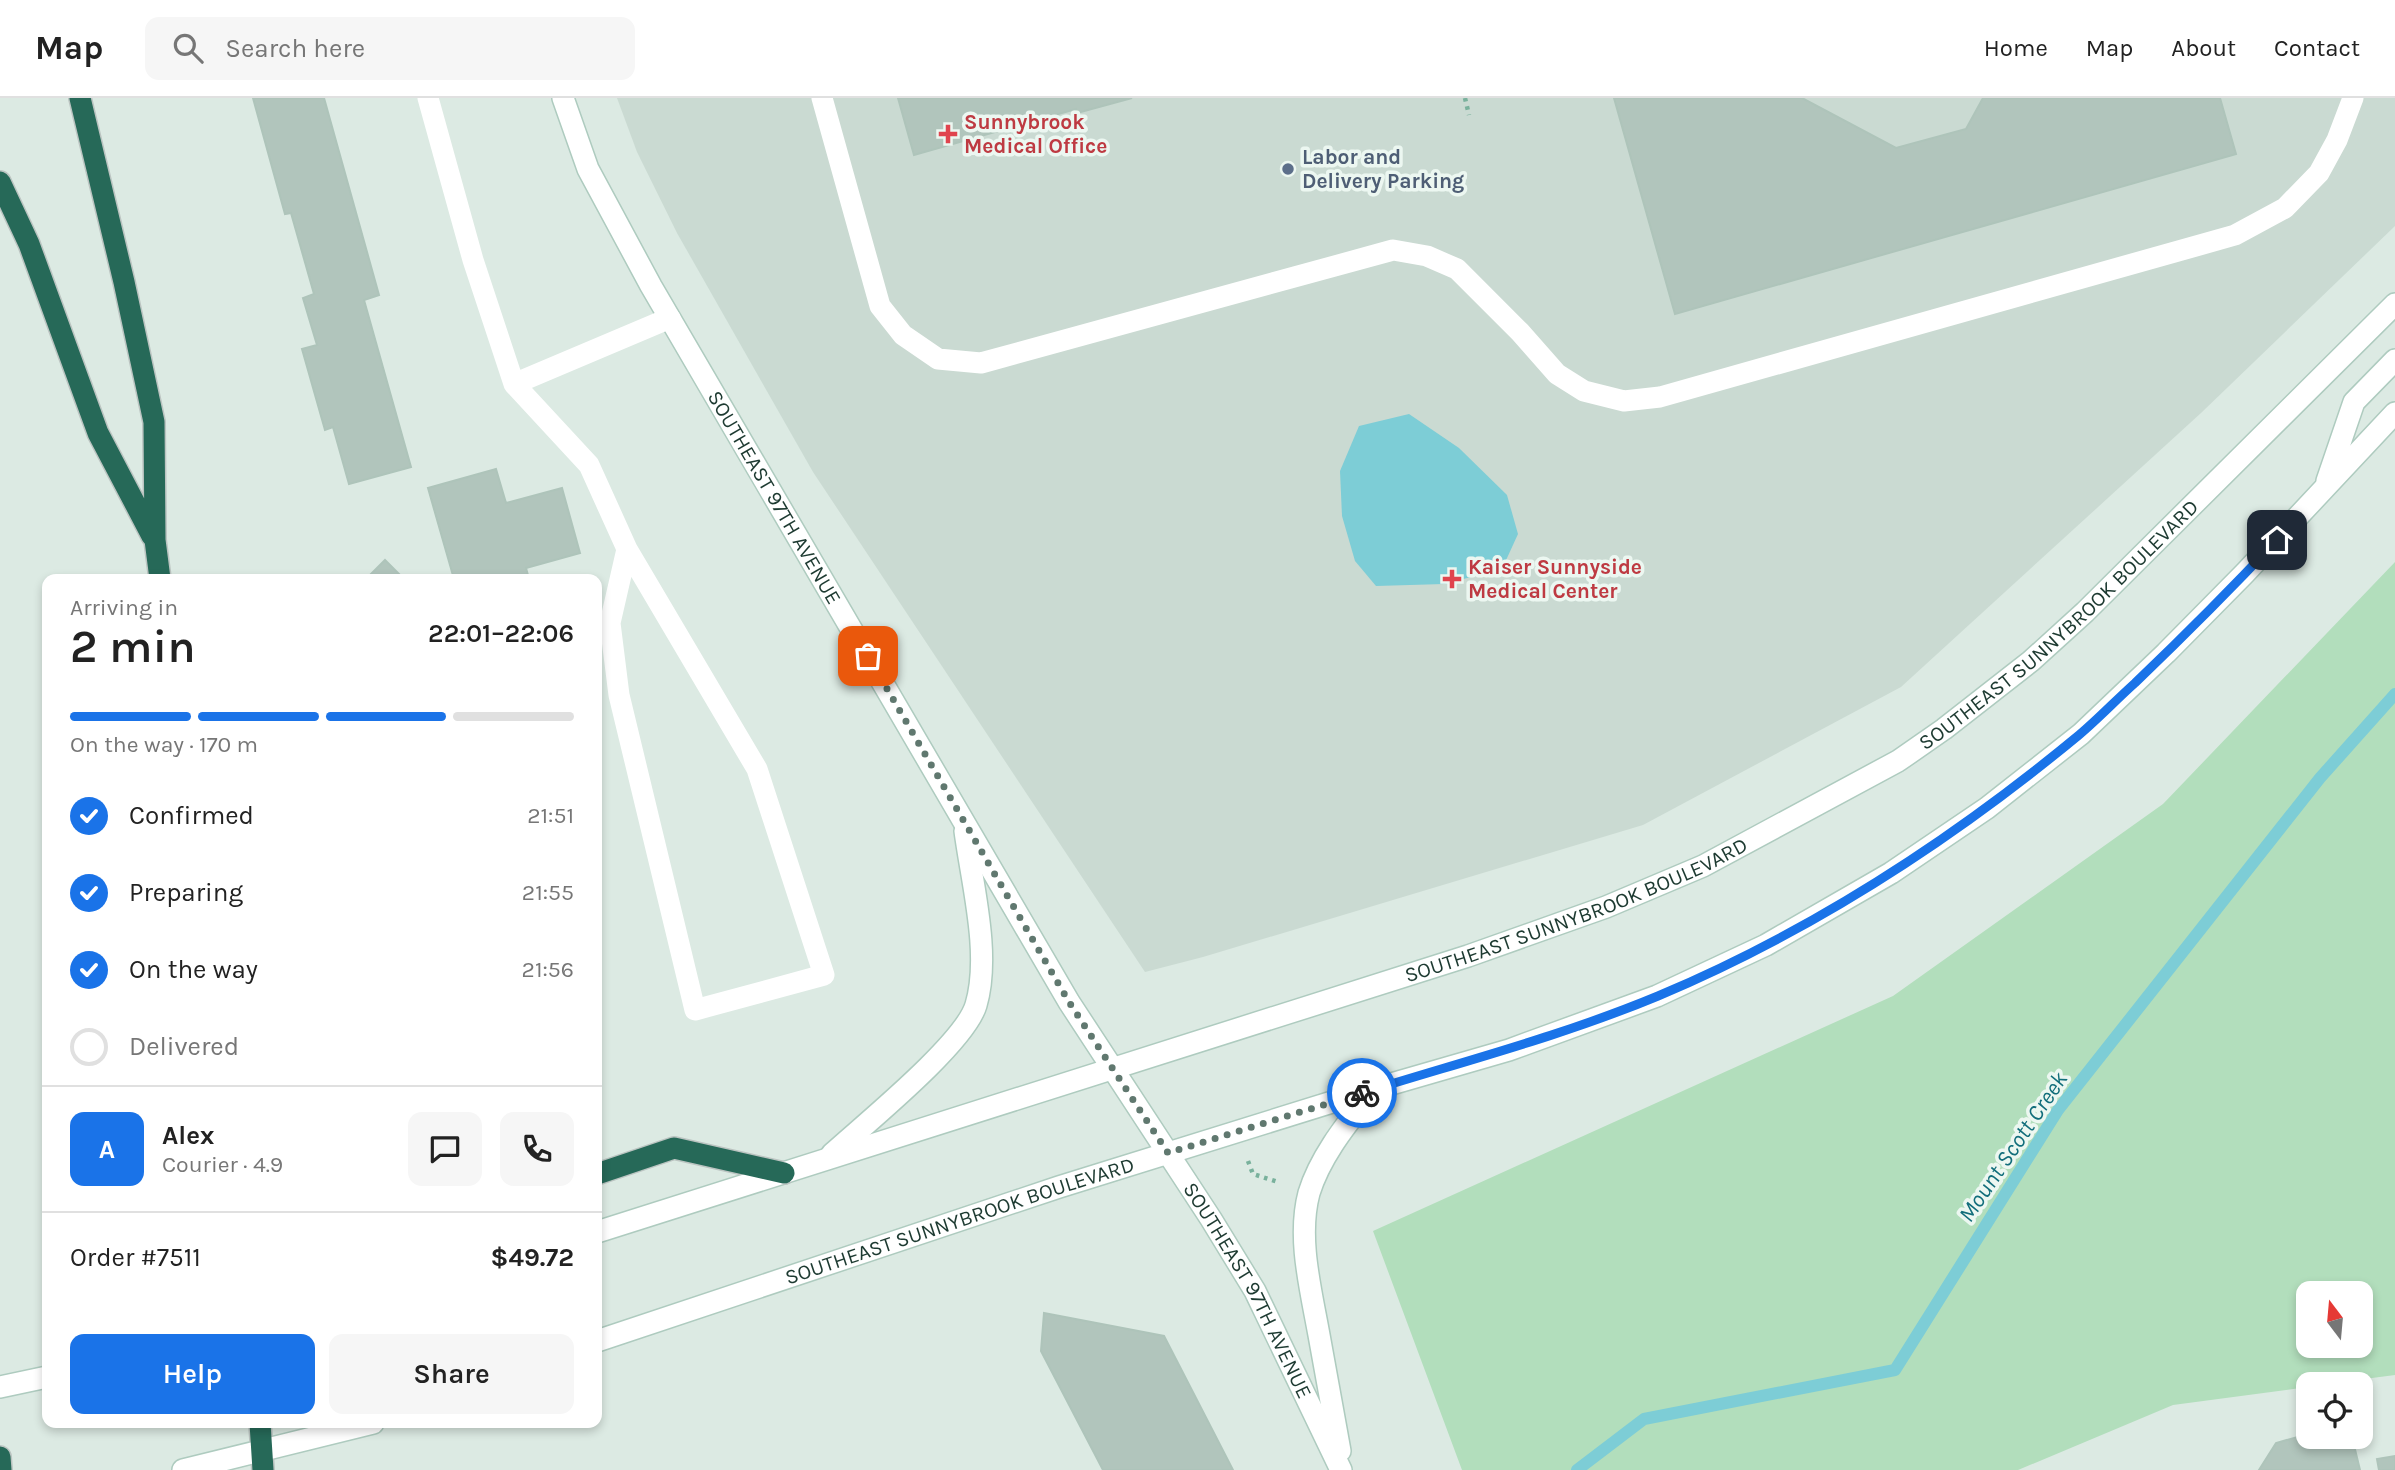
<!DOCTYPE html>
<meta charset="utf-8">
<style>
body{margin:0;font-family:Karla,sans-serif;background:#f6f6f6;color:#222;height:100vh;display:flex;flex-direction:column;font-size:26px;white-space:nowrap}
*{box-sizing:border-box;margin:0}
p{font-size:23px;color:#767676}
.icon{flex:none;width:38px;height:38px;fill:none;stroke:currentColor;stroke-width:2;stroke-linecap:round;stroke-linejoin:round}
.map{position:relative;flex:1;overflow:hidden}
.side{position:absolute;left:42px;top:476px;width:560px;height:854px;display:flex;flex-direction:column;background:#fff;border-radius:14px;box-shadow:0 4px 10px #0003}
.side>*{flex:none}
.needle{width:46px;rotate:344deg}
.tools{position:absolute;left:2296px;top:1183px;display:grid;gap:14px}
.tools a{display:grid;place-items:center;width:77px;height:77px;border-radius:14px;background:#fff;box-shadow:0 4px 10px #0003;font-size:35px}
.pin{position:absolute;display:grid;place-items:center;width:60px;height:60px;color:#fff;margin:-30px;border-radius:14px;box-shadow:0 4px 10px #0006}
.courier{position:absolute;display:grid;place-items:center;width:70px;height:70px;margin:-35px;border:5px solid #1a73e8;border-radius:50%;background:#fff;color:#222;box-shadow:0 2px 9px #0007}
.summary em{font-style:normal;font-weight:600}
.summary div{display:flex;flex-direction:column-reverse}
.summary{display:flex;align-items:center;justify-content:space-between;height:119px;padding:0 28px}
h1{font-size:46px;font-weight:600;line-height:52px}
.bar{display:grid;grid-template-columns:repeat(4,1fr);gap:10px 7px;align-content:center;height:84px;padding:0 28px}
.bar i{height:9px;border-radius:5px;background:#e0e0e0}
.bar .on{background:#1a73e8}
.bar p{grid-column:span 4}
.line{display:flex;align-items:center;gap:18px;padding:0 28px;border-top:2px solid #e0e0e0}
.line div{flex:1}
.round{display:grid;place-items:center;flex:none;width:74px;height:74px;border-radius:14px;background:#f6f6f6}
ol{padding:0 28px;list-style:none}
li{display:flex;align-items:center;gap:21px;height:77px}
li p{margin-inline-start:auto}
li .icon{padding:7px;border-radius:50%;background:#1a73e8;color:#fff;stroke-width:4}
li:last-child{color:#767676}
li i{width:38px;height:38px;border:4px solid #e0e0e0;border-radius:50%}
.primary-button{display:flex;gap:14px;margin-top:auto;padding:14px 28px}
.primary-button a{flex:1;height:80px;border-radius:14px;background:#1a73e8;color:#fff;font-size:28px;font-weight:600;line-height:80px;text-align:center}
.primary-button a+a{background:#f6f6f6;color:#222}
header{display:flex;align-items:center;gap:42px;box-sizing:border-box;height:98px;padding:0 35px;background:#fff;border-bottom:2px solid #e0e0e0}
header strong{font-size:33px}
nav{display:flex;gap:38px;margin-inline-start:auto;font-size:24px}
.search{width:490px;height:63px;background:#f6f6f6;display:flex;align-items:center;gap:18px;box-sizing:border-box;padding:0 24px;border-radius:14px;color:#767676;font-size:26px}
.map>svg:first-child{display:block}
.built{fill:#cadad2}
.green{fill:#b2debc;fill-rule:evenodd}
.water{fill:#7dcdd6}
.lines{fill:none;stroke-linecap:round;stroke-linejoin:round}
.stream{stroke:#7dcdd6;stroke-width:12}
.building{fill:#b1c5bc;stroke:#aec4ba;stroke-width:2}
.secondary-casing{stroke:#aecbbf;stroke-width:24}
.highway-casing{stroke:#bbc4c1;stroke-width:24}
.path{stroke:#79b19c;stroke-width:4.5;stroke-dasharray:3.5 5;stroke-linecap:butt}
.lane{stroke:#fff;stroke-width:21}
.secondary{stroke:#fff;stroke-width:21}
.highway{stroke:#266958;stroke-width:21}
.done{stroke:#60786f;stroke-width:7;stroke-dasharray:0 12.6}
.route{stroke:#1a73e8;stroke-width:9}
.health-dot{fill:#e0444e;stroke:#ecf7f1;stroke-width:2.5}
.service-dot{fill:#5c6f8a;stroke:#ecf7f1;stroke-width:2.5}
.labels{text-anchor:middle;dominant-baseline:central;stroke-width:7;stroke-linejoin:round;paint-order:stroke}
.health-label{font-size:21px;font-weight:bold;fill:#be3a42;stroke:#ecf7f1;text-anchor:start}
.service-label{font-size:21px;font-weight:bold;fill:#4e5e75;stroke:#ecf7f1;text-anchor:start}
.street-label{font-size:21px;fill:#1d3a31;stroke:#ecf7f1}
.water-label{font-size:23px;font-style:italic;fill:#126e7b;stroke:#ecf7f1}
</style>
<header>
<strong>Map</strong>
<div class="search"><svg class="icon" aria-label="search" viewBox="0 0 24 24"><circle cx="10" cy="10" r="6"/><path d="M15 15l6 6"/></svg>Search here</div>
<nav><a>Home</a><a>Map</a><a>About</a><a>Contact</a></nav>
</header>
<div class="map">
<svg width="2395" height="1372" viewBox="0 0 2395 1372">
<rect width="100%" height="100%" fill="#dceae3"/>
<path class="built" d="M617,0h1778v128l-194,187 -300,274 -258,138 -440,132 -58,15 -332,-500 -136,-239 -40,-81z"/>
<path class="green" d="M2395,464v813l-69,9h-18v3l-135,18 -155,65h-556l-89,-239 520,-235 270,-192zM2308,1195h53v53h-53z"/>
<path class="water" d="M1409,316l50,34 48,47 11,39 -16,35 -58,15 -68,2 -21,-25 -13,-45 -2,-45 19,-45z"/>
<g class="lines">
<path class="stream" d="M1577,1372l67,-51 251,-49 163,-260 262,-332 75,-84"/>
</g>
<path class="building" d="M253,0h71l55,197 -15,5 47,167 -62,17 -16,-57 -8,3 -23,-81 15,-4 -14,-47 11,-4 -23,-81 -6,1z
M898,0h234l-55,15 -1,-4 -162,46z
M1614,0h188l94,50 70,-19 17,-31h237l16,56 -561,160z
M496,371l10,34 56,-15 18,65 -54,15 3,11h-48v-1l-27,1 -26,-91z
M385,462l19,19h-38z
M1044,1215l120,23 69,134h-130l-62,-119z
M2308,1336v3h44l8,33h-101l17,-27z
M2395,1358v14h-16l-2,-11z"/>
<g class="lines">
<defs>
<g id="secondary">
<path id="s1" d="M563,0l25,71 63,117 418,716 142,217 44,72 86,179"/>
<path d="M2327,383l27,-79 41,-42"/>
<path d="M832,1056c33,-30 133,-111 144,-149 15,-51 -4,-121 -11,-174"/>
<path id="s2" d="M597,1134l871,-276 138,-49 97,-41 195,-105 46,-32 87,-68 54,-49 310,-308"/>
<path id="s3" d="M597,1243l462,-154 315,-98 135,-39 148,-54 109,-51 125,-72 96,-65 94,-74 85,-81 79,-80 150,-160"/>
<path d="M0,1289l47,-10"/>
<path d="M1340,1353c-7,-39 -14,-77 -21,-116 -8,-45 -22,-97 -10,-142 12,-39 41,-73 65,-104"/>
<path d="M183,1372l190,-47"/>
</g>
<path id="highway" d="M80,0l44,184 30,140 1,118 5,39
M0,84l29,62 69,189 54,103
M597,1076l77,-26 110,25
M260,1325l3,47
M0,1359l1,13"/>
</defs>
<use href="#secondary" class="secondary-casing"/>
<use href="#highway" class="highway-casing"/>
<path class="path" d="M1465,0l4,17
M1248,1063l5,13 25,8"/>
<path class="lane" d="M428,0l45,162 41,124 156,-66
M822,0l58,208 23,29 35,24 43,4 412,-113 34,6 30,13 63,63 37,42 27,17 40,10 36,-4 575,-162 50,-27 34,-35 18,-33 16,-42
M514,286l75,81 38,84 130,220 67,206 -129,35 -76,-315 -9,-72 17,-74"/>
<use href="#secondary" class="secondary"/>
<use href="#highway" class="highway"/>
</g>
<g class="lines">
<path class="done" d="M868,558l201,346 99,151 194,-60"/>
<path class="route" d="M1362,995c99,-31 200,-57 296,-97 152,-64 294,-156 421,-261 19,-16 37,-35 56,-52 48,-46 96,-94 142,-143"/>
</g>
<g class="health-dot">
<path d="M944.5 25.5h7v7h7v7h-7v7h-7v-7h-7v-7h7z"/>
<path d="M1448.5 470.5h7v7h7v7h-7v7h-7v-7h-7v-7h7z"/>
</g>
<circle class="service-dot" cx="1288" cy="71" r="7"/>
<g class="labels">
<g class="health-label">
<text x="964" y="24">Sunnybrook<tspan x="964" dy="24">Medical Office</tspan></text>
<text x="1468" y="469">Kaiser Sunnyside<tspan x="1468" dy="24">Medical Center</tspan></text>
</g>
<g class="service-label">
<text x="1302" y="59">Labor and<tspan x="1302" dy="24">Delivery Parking</tspan></text>
</g>
<g class="street-label">
<text stroke="none"><textPath href="#s1" startOffset="453">SOUTHEAST 97TH AVENUE</textPath></text>
<text stroke="none"><textPath href="#s2" startOffset="1598">SOUTHEAST SUNNYBROOK BOULEVARD</textPath></text>
<text stroke="none"><textPath href="#s2" startOffset="1031">SOUTHEAST SUNNYBROOK BOULEVARD</textPath></text>
<text stroke="none"><textPath href="#s3" startOffset="382">SOUTHEAST SUNNYBROOK BOULEVARD</textPath></text>
<text stroke="none"><textPath href="#s1" startOffset="1377">SOUTHEAST 97TH AVENUE</textPath></text>
</g>
<g class="water-label">
<text transform="translate(2013 1049) rotate(-56)">Mount Scott Creek</text>
</g>
</g>
</svg>
<div class="tools">
<a><svg class="needle" viewBox="-14 -14 28 28"><path d="M0-13l5 13h-10z" fill="#e53935"/><path d="M0 13l5-13h-10z" fill="#767676"/></svg></a>
<a><svg class="icon" aria-label="locate" viewBox="0 0 24 24"><circle cx="12" cy="12" r="6"/><path d="M12 2v4M12 18v4M2 12h4M18 12h4"/></svg></a>
</div>
<div class="pin" style="left:868px;top:558px;background:#ea580c"><svg class="icon" aria-label="bag" viewBox="0 0 24 24"><path d="M5 8h14l-1 12H6zM9 8a3 3 0 0 1 6 0"/></svg></div>
<div class="pin" style="left:2277px;top:442px;background:#1f2937"><svg class="icon" aria-label="home" viewBox="0 0 24 24"><path d="M3 11l9-7 9 7M6 9v11h12V9"/></svg></div>
<div class="courier" style="left:1362px;top:995px"><svg class="icon" aria-label="bike" viewBox="0 0 24 24"><circle cx="6" cy="16" r="4"/><circle cx="18" cy="16" r="4"/><path d="M6 16l4-8h5l3 8M10 8l3 8H6M13 5h3"/></svg></div>
<section class="side">
<div class="summary"><div><h1>2 min</h1><p>Arriving in</p></div><em>22:01–22:06</em></div>
<div class="bar"><i class="on"></i><i class="on"></i><i class="on"></i><i></i><p>On the way · 170 m</p></div>
<ol>
<li><svg class="icon" aria-label="check" viewBox="0 0 24 24"><path d="M5 12l5 5 9-10"/></svg>Confirmed<p>21:51</p></li>
<li><svg class="icon" aria-label="check" viewBox="0 0 24 24"><path d="M5 12l5 5 9-10"/></svg>Preparing<p>21:55</p></li>
<li><svg class="icon" aria-label="check" viewBox="0 0 24 24"><path d="M5 12l5 5 9-10"/></svg>On the way<p>21:56</p></li>
<li><i></i>Delivered</li>
</ol>
<div class="line" style="height:126px"><b class="round" style="background:#1a73e8;color:#fff">A</b><div><b>Alex</b><p>Courier · 4.9</p></div><a class="round"><svg class="icon" aria-label="chat" viewBox="0 0 24 24"><path d="M4 5h16v11H9l-5 4z"/></svg></a><a class="round"><svg class="icon" aria-label="phone" viewBox="0 0 24 24"><path d="M5 4h4l2 5-3 2q2 4 5 5l2-3 5 2v4C11 20 4 13 5 4z"/></svg></a></div>
<div class="line" style="height:91px"><div>Order #7511</div><b>$49.72</b></div>
<div class="primary-button"><a>Help</a><a>Share</a></div>
</section>
</div>
